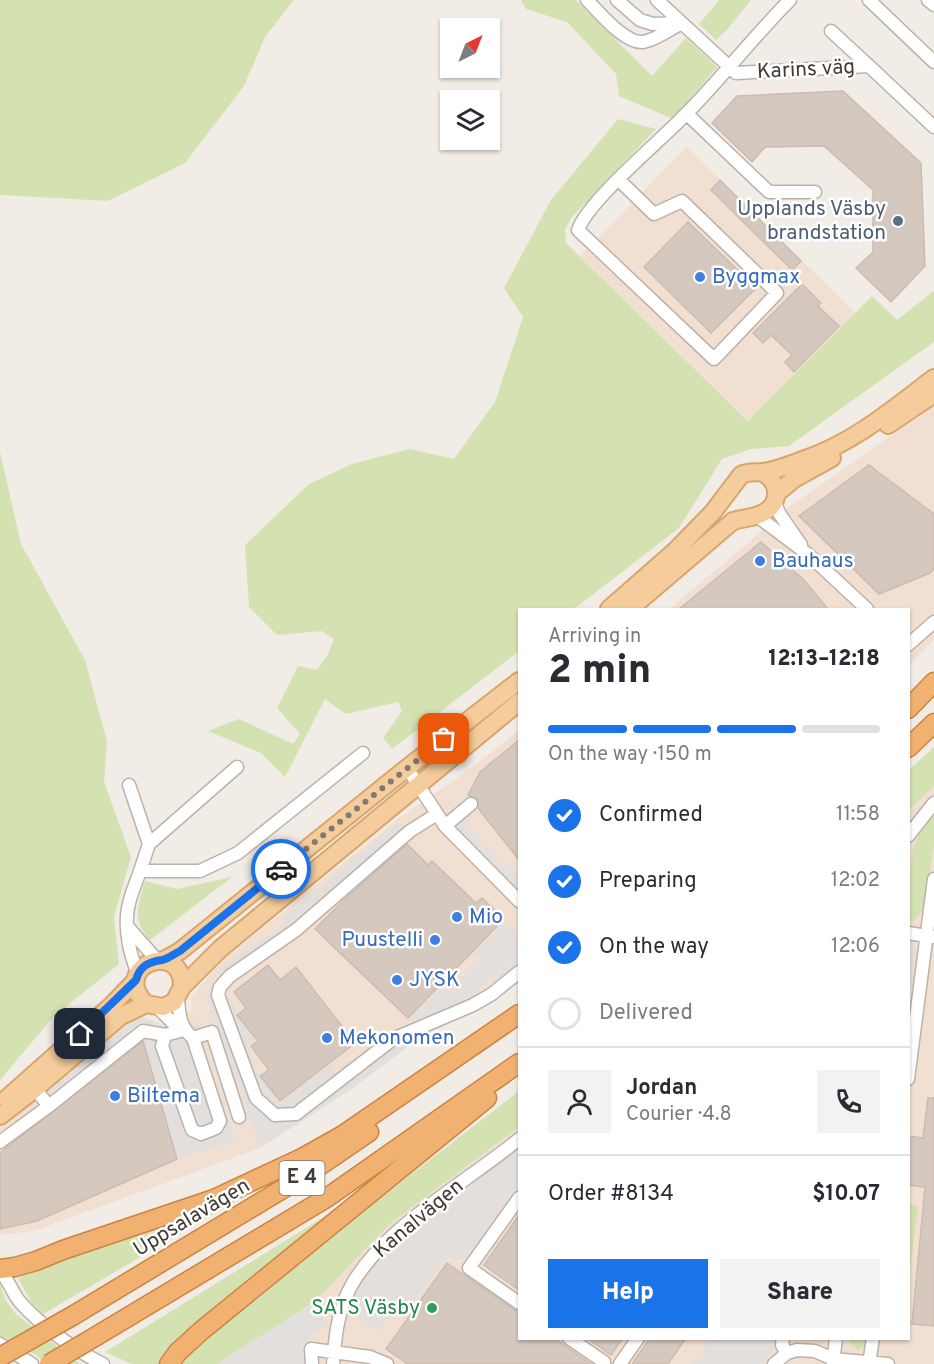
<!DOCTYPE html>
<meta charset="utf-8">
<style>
body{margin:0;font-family:Overpass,sans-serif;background:#f2f2f3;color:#2b2b33;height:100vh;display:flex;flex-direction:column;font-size:22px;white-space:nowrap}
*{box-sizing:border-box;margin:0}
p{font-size:20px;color:#7c7c81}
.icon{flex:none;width:33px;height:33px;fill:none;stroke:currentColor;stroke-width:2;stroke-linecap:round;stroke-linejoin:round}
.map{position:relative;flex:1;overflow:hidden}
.drawer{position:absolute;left:518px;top:608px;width:392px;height:732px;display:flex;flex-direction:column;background:#fff;border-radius:0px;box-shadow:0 2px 4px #0004}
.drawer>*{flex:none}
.needle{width:39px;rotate:42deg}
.controls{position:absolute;left:440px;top:18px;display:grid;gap:12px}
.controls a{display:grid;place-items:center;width:60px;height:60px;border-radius:0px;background:#fff;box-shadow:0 2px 4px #0004;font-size:30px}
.pin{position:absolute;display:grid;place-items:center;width:51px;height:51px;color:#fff;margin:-26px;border-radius:12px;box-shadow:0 3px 9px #0006}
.courier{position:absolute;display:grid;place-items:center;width:60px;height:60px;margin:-30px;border:4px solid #1a73e8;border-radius:50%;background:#fff;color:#222;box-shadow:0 2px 8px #0007}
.overview em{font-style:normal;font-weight:800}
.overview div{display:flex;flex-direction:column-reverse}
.overview{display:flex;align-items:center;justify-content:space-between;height:102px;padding:0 30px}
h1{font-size:39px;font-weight:800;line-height:45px}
.bar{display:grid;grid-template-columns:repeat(4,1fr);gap:9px 6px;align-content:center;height:72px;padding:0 30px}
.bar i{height:8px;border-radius:4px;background:#e1e1e2}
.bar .current{background:#1a73e8}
.bar p{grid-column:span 4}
.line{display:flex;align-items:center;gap:15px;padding:0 30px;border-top:2px solid #e1e1e2}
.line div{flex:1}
.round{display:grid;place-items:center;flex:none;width:63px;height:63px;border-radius:0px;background:#f2f2f3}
ol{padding:0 30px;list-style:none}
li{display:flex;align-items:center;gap:18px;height:66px}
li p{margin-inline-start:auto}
li .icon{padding:6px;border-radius:50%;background:#1a73e8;color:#fff;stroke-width:4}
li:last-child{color:#7c7c81}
li i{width:33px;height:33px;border:3px solid #e1e1e2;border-radius:50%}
.button{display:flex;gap:12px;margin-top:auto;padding:12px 30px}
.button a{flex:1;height:69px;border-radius:0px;background:#1a73e8;color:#fff;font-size:24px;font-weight:800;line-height:69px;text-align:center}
.button a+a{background:#f2f2f3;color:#2b2b33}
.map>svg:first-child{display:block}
.commercial{fill:#f1dfd2}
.green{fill:#d4e2b2}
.parking{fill:#e2dfdd}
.building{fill:#d4c8bf;stroke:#ccbcb0;stroke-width:1.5}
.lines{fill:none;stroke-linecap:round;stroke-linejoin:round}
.minor-casing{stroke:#bbb2a9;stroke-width:15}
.major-casing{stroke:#d8a66d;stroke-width:20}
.highway-casing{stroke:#ce8342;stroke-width:21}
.minor{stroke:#fff;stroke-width:12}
.major{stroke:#f5cc9b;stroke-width:16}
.highway{stroke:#f0b171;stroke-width:18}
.highway-bridge-casing{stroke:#ce8342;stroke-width:21;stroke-linecap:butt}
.highway-bridge{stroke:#f0b171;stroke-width:18}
.done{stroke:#807974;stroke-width:6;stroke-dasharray:0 10.8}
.route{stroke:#1a73e8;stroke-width:8}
.service-dot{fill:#5c6f8a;stroke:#fff;stroke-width:2}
.shop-dot{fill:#3f7fe0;stroke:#fff;stroke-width:2}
.leisure-dot{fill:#2e9e5b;stroke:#fff;stroke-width:2}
.labels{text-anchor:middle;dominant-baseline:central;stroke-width:5;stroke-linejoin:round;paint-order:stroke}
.shield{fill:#fff;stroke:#7b7672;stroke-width:1.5}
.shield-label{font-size:20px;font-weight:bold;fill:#433b36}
.street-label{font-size:21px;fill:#433b36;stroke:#fff}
.service-label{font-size:21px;fill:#4e5e75;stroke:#fff;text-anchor:end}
.shop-label{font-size:21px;fill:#366cbe;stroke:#fff;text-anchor:start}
.leisure-label{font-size:21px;fill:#27864d;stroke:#fff;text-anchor:end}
</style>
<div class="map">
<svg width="934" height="1364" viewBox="0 0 934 1364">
<rect width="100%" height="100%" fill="#f1ece6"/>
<path class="commercial" d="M687,147l168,166 -106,108 -169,-165z
M934,406v233l-26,28v-58h-239l77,-64 37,-34z
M519,730v250l-51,33 -50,26 -68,51 -90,58 -226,83 -34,4v-111l125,-102 14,-6 27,9 26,-16 -1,-12 29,-34 176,-143 77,-53z
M934,786v578h-717l97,-62 78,-80 127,-95v211h389v-527z"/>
<path class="green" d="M0,0h294l-29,37 -21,49 -59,77 -77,38 -108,-6z
M521,0h55l76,76 34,-38 31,29 -44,52 -54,-23 -3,-22 -49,-52 -41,-13z
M719,0h32l-25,31 -10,9 -17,-16z
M618,119l38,10 -85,89 -6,12 1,13 182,178 124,-125 25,24 37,-29v51l-145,104 -38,3 -29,10 -43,69 -105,81h-55v42l-127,98 -9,-11 19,-27 -4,-9 -52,12 -21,-15 -40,78 -24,-24 -53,-22 31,-12 54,25 7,-10 -23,-26 21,-42 19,4 11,-16 6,-15 -12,-8 -45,4 -28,-28 -4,-62 64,-61 43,-20 58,-15 44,10 41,-57 28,-85 -19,-29 47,-88z
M0,452l21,92 64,116 22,81 -3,41 27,75 -17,60 5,47 -66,53 -53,63z
M934,747v39l-26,25v-40z
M934,814v28l-9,66 -13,14 -4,-4c0,-22 1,-60 9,-81 3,-9 10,-16 17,-23z
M232,877l-82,63c-19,-22 -12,-33 -5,-59l32,8z
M519,1091v36l-127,95 -78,80 -97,62h-40l14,-14 143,-116z
M250,1193l-207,121 -12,-12 -13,-24 41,-17z
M348,1202l-177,143 -11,13 -2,6h-26l-27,-12z
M908,1204l10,2 -10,81z
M0,1284l6,17 10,13 64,50h-33l-11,-9 -36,-19z
M850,1338h19l-1,6 -10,6 -8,-7z"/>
<path class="parking" d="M463,821l56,57v5l-5,5 -58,-61z
M398,822l5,8 -112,92 2,5 -72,51 -5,-6 69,-49 -3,-5z
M504,922l15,13v15l-48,48 -56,28 -6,-6 30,-32 8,7 33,-36 -6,-6z
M908,947l8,1 -8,64z
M519,953v11l-25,24 -2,-8z
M213,987l18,11 7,16 -1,2 18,24 -7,6 11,30 22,27 50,-39 13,18 55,-41 69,-28 -50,26 -68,51 -90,58 -55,-155z
M139,1016l15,6 -98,78 -8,-8z
M196,1019l40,122 -59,18 -35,-121z
M519,1147v59l-39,56 -34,-4 -36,48 -19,9 -13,17 -28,-20 6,-24 17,-25 22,-22 29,-24z
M314,1302l14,23 -18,10 -4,29h-89z
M711,1338h62l2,9 -12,17h-70z"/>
<path class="building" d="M843,91l78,72 4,103 -34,36 -35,-34 17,-16v-62l-49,-44 -59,1 -13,15 -40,-39 25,-27z
M720,180l81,81 -9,9 -81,-80z
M688,222l68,66 -45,45 -67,-66z
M802,284l19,19 -3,3 21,20 -45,46 -9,-10 7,-7 -21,-20 -8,8 -10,-10z
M869,465l65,49v55l-4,4 -51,21 -80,-78z
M761,542l43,38 24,29h-149z
M519,740v120l-41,-52v-9l-10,-4 12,-23z
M407,844l21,21 4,-4 44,42 6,-5 22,21 -96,99 -93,-89 31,-31z
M268,965l12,15 16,-13 59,76 -75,58 -20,-25 9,-6 -18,-24 7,-5 -21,-26 9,-7 -12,-16z
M143,1041l34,118 -140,62 -37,8v-76z
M928,1098h6v228l-22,-2 13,-137 -17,-2v-49l15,2z
M519,1215v75l-35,-25z
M447,1263l72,50v25h35l37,26h-183l-22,-15z
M587,1338h36l-12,17z
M650,1338h36l-18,26h-36z"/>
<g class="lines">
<defs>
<path id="minor" d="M587,0c12,12 38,44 56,42 13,-2 27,-13 39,-19
M617,0l23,20 13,4 25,-1
M657,0l79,73 133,-7 65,61
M869,0l65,62
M928,0l6,5
M831,31l38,35
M687,114l82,78h46
M619,180l35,34 28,-13 95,92 -63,66 -136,-129c9,-28 82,-89 106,-114 37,-37 69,-79 106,-116
M775,502l4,11 22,32
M757,516l52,39 58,54
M908,645l26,-23
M407,768l38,58 74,75
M129,785l20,59
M437,814l-27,17 -114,99 -66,46 -10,11 -2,8 38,103 19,17 21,-1 97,-75 80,-34 19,-11 27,-22
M445,826l26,-22
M908,836l26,-33
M140,871l9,-27 88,-77
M127,926l30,34
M908,933l25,4
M138,974c-8,-19 -14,-45 -10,-66 2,-12 8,-25 12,-37h60l38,-18 125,-100
M178,998c1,17 2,29 15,40l27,83 -4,7 -15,6 -9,-4 -30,-84 3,-11 19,-5
M157,1007l19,19 3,5
M193,1038l19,-6 27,85
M908,1079l26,-200
M35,1089l14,17 94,-75 22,4
M0,1142l49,-36
M519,1198l-50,70 50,35
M0,1271c9,9 12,22 20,31 20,23 56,49 83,62
M569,1338l35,24
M783,1338l-1,7 5,8
M0,1344l32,20
M312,1364l-1,-15 59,8 17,7
M333,1364c2,-24 4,-49 15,-72 30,-62 118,-109 171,-153
M620,1364l18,-26
M774,1364l13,-11 10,-3 18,1 18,8 55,5
M833,1364l3,-26
M869,1364l4,-26"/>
<path id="major" d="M888,425l46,-31
M777,493l17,-14 38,-21
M609,609l66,-58 38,-39 28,-37c8,-4 14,-2 22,-3 15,-2 31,-9 45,-14 48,-17 86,-50 126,-80
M630,609l103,-88c9,-3 20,-3 28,-7 21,-9 19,-32 1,-42
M164,960l16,-9 227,-183 112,-87
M182,987c1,-49 -74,-21 -36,17l17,3 11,-5 8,-15 38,-38 299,-247
M6,1099l106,-94 24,-25
M0,1116l35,-27 86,-73 25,-12"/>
<path id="highway" d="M908,709l26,-27
M908,748l26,-25
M0,1269l15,-2 21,-6 27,-11 151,-51 88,-41 41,-23 176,-121
M74,1315l235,-142 60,-41
M98,1335l230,-138 191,-134
M169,1364l9,-12 23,-21 286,-233"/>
</defs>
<use href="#minor" class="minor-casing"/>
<use href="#major" class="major-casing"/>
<use href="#highway" class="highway-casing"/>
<use href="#minor" class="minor"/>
<use href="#major" class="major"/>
<use href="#highway" class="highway"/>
<defs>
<path id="highway-bridge" d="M0,1357l74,-42
M49,1364l49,-29"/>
</defs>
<use href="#highway-bridge" class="highway-bridge-casing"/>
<use href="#highway-bridge" class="highway-bridge"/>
</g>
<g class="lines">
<path class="done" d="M281,869l163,-130"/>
<path class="route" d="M80,1034l56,-54c4,-14 12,-18 26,-20 6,-1 12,-6 18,-9l101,-82"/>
</g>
<circle class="service-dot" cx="898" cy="221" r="6"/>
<g class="shop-dot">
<circle cx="700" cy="277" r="6"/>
<circle cx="760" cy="561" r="6"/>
<circle cx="457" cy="917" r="6"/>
<circle cx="435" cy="940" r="6"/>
<circle cx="397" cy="980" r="6"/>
<circle cx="327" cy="1038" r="6"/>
<circle cx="115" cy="1096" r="6"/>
</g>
<circle class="leisure-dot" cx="432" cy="1308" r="6"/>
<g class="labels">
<rect class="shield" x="279.5" y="1161" width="45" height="34" rx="4.5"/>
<g class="shield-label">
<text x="302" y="1178">E 4</text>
</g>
<g class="street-label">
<text transform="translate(806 70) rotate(-3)">Karins väg</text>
<text transform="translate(192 1218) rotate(-31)">Uppsalavägen</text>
<text transform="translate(419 1219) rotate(-40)">Kanalvägen</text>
</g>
<g class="service-label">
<text x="886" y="209">Upplands Väsby<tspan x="886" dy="24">brandstation</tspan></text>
</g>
<g class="shop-label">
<text x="712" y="277">Byggmax</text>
<text x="772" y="561">Bauhaus</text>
<text x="469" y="917">Mio</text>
<text x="423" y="940" text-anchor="end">Puustelli</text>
<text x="409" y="980">JYSK</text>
<text x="339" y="1038">Mekonomen</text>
<text x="127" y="1096">Biltema</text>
</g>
<g class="leisure-label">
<text x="420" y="1308">SATS Väsby</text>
</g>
</g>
</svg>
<div class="controls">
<a><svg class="needle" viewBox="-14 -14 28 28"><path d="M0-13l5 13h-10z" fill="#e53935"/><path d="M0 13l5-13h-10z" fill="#7c7c81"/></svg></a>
<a><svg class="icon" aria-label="layers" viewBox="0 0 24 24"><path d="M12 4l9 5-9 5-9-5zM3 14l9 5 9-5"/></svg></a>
</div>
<div class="pin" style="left:444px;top:739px;background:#ea580c"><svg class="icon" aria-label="bag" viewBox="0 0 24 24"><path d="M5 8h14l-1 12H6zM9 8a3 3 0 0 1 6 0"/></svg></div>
<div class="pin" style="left:80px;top:1034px;background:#1f2937"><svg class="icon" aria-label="home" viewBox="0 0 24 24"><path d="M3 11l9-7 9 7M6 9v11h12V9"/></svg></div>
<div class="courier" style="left:281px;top:869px"><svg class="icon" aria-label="car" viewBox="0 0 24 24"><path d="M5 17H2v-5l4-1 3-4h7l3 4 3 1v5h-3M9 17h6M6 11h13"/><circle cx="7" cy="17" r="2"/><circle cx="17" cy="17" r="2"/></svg></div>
<section class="drawer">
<div class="overview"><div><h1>2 min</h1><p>Arriving in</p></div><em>12:13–12:18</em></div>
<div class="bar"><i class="current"></i><i class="current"></i><i class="current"></i><i></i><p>On the way · 150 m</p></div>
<ol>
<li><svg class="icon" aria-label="check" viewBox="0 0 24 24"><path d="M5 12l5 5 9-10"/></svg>Confirmed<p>11:58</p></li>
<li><svg class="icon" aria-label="check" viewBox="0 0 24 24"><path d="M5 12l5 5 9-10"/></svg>Preparing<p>12:02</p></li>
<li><svg class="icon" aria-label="check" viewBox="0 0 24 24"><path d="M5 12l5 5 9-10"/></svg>On the way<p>12:06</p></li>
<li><i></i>Delivered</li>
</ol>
<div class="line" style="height:108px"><a class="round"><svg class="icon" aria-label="person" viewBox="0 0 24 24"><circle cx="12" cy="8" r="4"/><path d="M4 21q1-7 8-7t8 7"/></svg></a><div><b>Jordan</b><p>Courier · 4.8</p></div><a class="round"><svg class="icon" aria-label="phone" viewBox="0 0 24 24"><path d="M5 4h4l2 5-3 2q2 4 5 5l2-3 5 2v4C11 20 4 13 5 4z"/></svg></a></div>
<div class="line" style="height:78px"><div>Order #8134</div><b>$10.07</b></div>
<div class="button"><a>Help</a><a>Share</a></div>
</section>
</div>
